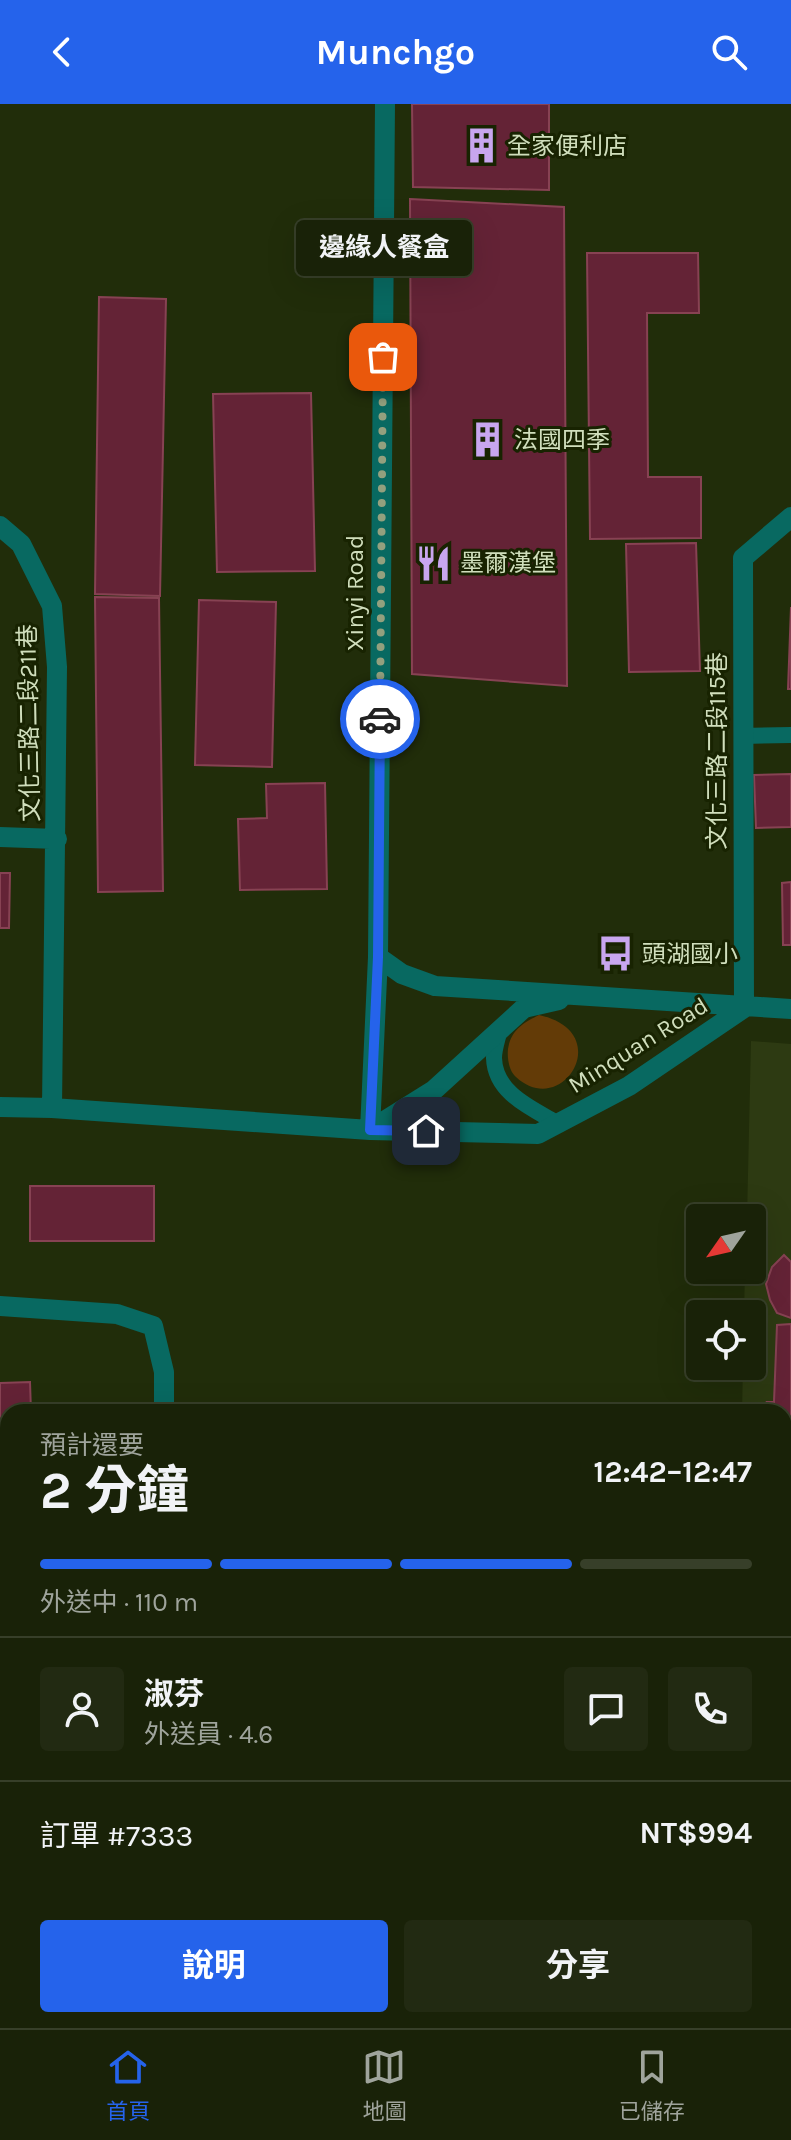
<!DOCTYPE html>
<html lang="zh-TW">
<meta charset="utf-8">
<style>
body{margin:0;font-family:Karla,"Noto Sans TC",sans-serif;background:#222a12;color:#f1f3f6;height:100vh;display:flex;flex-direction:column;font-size:30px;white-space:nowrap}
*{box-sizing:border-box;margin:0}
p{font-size:26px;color:#9fa49c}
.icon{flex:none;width:44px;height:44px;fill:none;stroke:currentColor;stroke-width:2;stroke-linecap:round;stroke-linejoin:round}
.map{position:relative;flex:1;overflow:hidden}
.side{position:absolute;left:0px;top:1300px;width:792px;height:624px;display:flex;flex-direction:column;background:#192208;border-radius:24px 24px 0 0;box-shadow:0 8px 32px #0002,0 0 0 2px #373f29}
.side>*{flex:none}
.needle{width:52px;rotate:236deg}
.fabs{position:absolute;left:686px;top:1100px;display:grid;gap:16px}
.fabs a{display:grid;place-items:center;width:80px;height:80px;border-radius:8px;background:#192208;box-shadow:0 8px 32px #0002,0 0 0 2px #373f29;font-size:40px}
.pin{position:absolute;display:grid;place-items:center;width:68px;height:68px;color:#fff;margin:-34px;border-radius:16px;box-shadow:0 4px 12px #0006}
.courier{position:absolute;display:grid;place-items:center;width:80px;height:80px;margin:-40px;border:6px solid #2563eb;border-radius:50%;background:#fff;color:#222;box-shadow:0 2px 10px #0007}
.bubble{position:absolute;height:56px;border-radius:8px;background:#192208;box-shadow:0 8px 32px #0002,0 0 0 2px #373f29;font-size:26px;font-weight:700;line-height:56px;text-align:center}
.head em{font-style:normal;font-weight:700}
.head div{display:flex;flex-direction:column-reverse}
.head{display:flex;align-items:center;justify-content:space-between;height:136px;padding:0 40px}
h1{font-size:52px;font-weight:700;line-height:60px}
.bar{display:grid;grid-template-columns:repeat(4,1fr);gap:12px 8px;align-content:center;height:96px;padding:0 40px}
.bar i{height:10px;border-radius:6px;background:#373f29}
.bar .on{background:#2563eb}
.bar p{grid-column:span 4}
.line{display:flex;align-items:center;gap:20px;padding:0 40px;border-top:2px solid #373f29}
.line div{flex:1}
.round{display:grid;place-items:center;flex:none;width:84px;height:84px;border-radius:8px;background:#222a12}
.primary-button{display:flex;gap:16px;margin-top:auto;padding:16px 40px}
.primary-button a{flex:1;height:92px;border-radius:8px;background:#2563eb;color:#fff;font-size:32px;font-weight:700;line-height:92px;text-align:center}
.primary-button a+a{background:#222a12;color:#f1f3f6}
header{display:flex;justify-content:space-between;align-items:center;height:104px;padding:0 40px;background:#2563eb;color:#fff;font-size:36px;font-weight:700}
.tabs{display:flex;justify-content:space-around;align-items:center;height:112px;border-top:2px solid #373f29;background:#192208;font-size:22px;color:#9fa49c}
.tabs a{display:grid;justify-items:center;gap:4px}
.tabs .on{color:#2563eb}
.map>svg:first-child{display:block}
.built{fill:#2d3a12}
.green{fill:#633b07}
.building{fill:#642336;stroke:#874253;stroke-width:2}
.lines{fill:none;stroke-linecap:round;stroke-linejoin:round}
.service{stroke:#086961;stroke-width:16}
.minor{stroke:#086961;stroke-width:20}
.done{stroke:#93a07e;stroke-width:8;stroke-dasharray:0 14.4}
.route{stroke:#2563eb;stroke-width:10}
.labels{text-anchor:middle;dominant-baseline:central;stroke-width:6;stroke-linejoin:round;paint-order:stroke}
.poi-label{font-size:24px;fill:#d0debc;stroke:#182301;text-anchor:start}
.street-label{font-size:24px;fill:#d0debc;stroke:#182301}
</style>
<header><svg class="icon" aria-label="back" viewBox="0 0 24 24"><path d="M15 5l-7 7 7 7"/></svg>Munchgo<svg class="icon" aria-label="search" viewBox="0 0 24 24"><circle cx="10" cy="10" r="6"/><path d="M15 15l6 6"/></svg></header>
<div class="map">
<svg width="791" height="1924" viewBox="0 0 791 1924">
<rect width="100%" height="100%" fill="#212d0a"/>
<path class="built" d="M751,937l40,3v981h-65v-5h58v-608h-42l1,-46h9v-52h-8l1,-44h7v-52h-5z"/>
<path class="green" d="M539,911c78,17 23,105 -23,62 -7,-6 -9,-19 -8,-28 3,-19 15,-26 31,-34z"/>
<path class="building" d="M412,0h137v86l-136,-3z
M410,95l154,8 3,479 -155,-12z
M587,149h111l1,60h-52l1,164h53v61l-111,1z
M99,193l67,2 -6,297 -65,-2z
M311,289l4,178 -98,1 -4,-178z
M696,439l4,128 -71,1 -3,-128z
M95,493l64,1 4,293 -65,1z
M199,496l77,2 -4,165 -77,-2z
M791,503v82h-3z
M791,670v53l-35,1 -2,-53z
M325,679l2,106 -87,1 -2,-71 29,-1 -1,-34z
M0,769h10l-1,55h-9z
M791,778v63h-8l-1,-62z
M30,1082h124v55h-124z
M784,1151l7,7v56l-14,-5 -7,-13 -4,-16 6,-17z
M791,1220v216l-7,-28v-54l2,-1 -2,-45h-13l-4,-10h7l3,-77z
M30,1278l1,30h-23v13h-8v-42z
M784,1479l7,1v142l-7,-2z
M0,1697h8v171h-8z"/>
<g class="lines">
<path class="service" d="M742,632l49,-1
M499,929c-2,8 -5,17 -5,25 1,35 37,50 63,65"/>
<path class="minor" d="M0,422l21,18 31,62 5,61 -5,441
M0,733l57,2
M378,853l24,17 33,12 356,23
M744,904l-1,-450 48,-41
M0,1003l52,1 318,22 168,4 91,-48 115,-78
M370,1026l8,-173 7,-853
M370,1026l64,-40 90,-82 35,-8
M0,1202l117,8 36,12 11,46v40
M0,1662l8,1
M545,1924v-8"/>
</g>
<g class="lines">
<path class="done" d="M380,615l3,-362"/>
<path class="route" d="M380,615l-2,238 -8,173 56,1"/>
</g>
<defs>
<symbol id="building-bare" viewBox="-9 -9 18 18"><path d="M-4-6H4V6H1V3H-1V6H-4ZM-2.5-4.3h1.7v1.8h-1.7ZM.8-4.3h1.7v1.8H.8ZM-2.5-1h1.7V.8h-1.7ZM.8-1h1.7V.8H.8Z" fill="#c8a6ef" stroke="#182301" stroke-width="2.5" paint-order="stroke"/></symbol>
<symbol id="restaurant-bare" viewBox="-9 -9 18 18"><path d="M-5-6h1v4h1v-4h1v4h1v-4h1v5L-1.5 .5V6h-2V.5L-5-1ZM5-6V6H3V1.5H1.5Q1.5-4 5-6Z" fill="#c8a6ef" stroke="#182301" stroke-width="2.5" paint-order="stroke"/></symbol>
<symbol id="bus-bare" viewBox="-9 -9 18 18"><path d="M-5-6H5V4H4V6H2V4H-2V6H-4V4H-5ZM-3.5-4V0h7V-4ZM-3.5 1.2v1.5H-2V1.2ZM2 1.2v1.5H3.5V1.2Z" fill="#c8a6ef" stroke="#182301" stroke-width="2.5" paint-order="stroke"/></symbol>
</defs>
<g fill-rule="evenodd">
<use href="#building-bare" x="456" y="16" width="51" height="51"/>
<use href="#building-bare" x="462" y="310" width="51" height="51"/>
<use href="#restaurant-bare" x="408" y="434" width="51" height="51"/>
<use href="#bus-bare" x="590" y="824" width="51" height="51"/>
</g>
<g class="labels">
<g class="poi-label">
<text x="507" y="42">全家便利店</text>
<text x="514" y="336">法國四季</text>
<text x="460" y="459">墨爾漢堡</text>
<text x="642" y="850">頭湖國小</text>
</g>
<g class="street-label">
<text transform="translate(355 489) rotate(-90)">Xinyi Road</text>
<text transform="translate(29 619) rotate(-91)">文化三路二段211巷</text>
<text transform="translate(717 647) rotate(-90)">文化三路二段115巷</text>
<text transform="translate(638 941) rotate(-32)">Minquan Road</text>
</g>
</g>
</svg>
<div class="fabs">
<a><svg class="needle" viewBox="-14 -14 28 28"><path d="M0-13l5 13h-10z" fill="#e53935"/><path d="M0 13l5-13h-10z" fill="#9fa49c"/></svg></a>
<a><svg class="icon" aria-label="locate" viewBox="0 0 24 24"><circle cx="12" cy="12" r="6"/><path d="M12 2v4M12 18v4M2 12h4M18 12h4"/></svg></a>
</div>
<div class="pin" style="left:383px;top:253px;background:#ea580c"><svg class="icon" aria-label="bag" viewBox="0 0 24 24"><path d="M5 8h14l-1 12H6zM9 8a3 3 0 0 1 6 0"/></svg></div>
<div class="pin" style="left:426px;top:1027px;background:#1f2937"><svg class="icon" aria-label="home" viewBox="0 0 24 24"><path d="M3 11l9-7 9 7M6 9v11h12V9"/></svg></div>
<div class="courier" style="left:380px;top:615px"><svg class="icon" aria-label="car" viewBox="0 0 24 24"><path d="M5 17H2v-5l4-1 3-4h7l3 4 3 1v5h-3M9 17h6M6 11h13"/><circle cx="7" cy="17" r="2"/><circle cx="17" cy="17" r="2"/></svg></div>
<div class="bubble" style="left:296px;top:116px;width:176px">邊緣人餐盒</div>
<section class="side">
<div class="head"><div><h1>2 分鐘</h1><p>預計還要</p></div><em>12:42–12:47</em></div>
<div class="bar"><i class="on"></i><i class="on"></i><i class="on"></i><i></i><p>外送中 · 110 m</p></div>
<div class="line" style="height:144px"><a class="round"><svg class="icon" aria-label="person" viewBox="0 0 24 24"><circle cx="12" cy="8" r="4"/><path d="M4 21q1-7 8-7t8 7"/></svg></a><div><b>淑芬</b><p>外送員 · 4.6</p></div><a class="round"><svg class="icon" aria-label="chat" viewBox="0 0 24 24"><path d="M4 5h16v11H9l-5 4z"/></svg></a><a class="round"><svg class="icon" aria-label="phone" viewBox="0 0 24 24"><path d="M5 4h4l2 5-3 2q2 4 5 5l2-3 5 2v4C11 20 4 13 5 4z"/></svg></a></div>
<div class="line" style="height:104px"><div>訂單 #7333</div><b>NT$994</b></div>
<div class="primary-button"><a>說明</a><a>分享</a></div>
</section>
</div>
<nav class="tabs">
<a class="on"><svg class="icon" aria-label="home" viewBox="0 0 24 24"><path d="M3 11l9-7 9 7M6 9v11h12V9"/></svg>首頁</a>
<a><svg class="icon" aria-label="map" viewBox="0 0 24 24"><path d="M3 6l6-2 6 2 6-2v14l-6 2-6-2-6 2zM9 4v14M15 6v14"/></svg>地圖</a>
<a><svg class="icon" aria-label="saved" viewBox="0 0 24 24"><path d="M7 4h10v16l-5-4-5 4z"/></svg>已儲存</a>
</nav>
